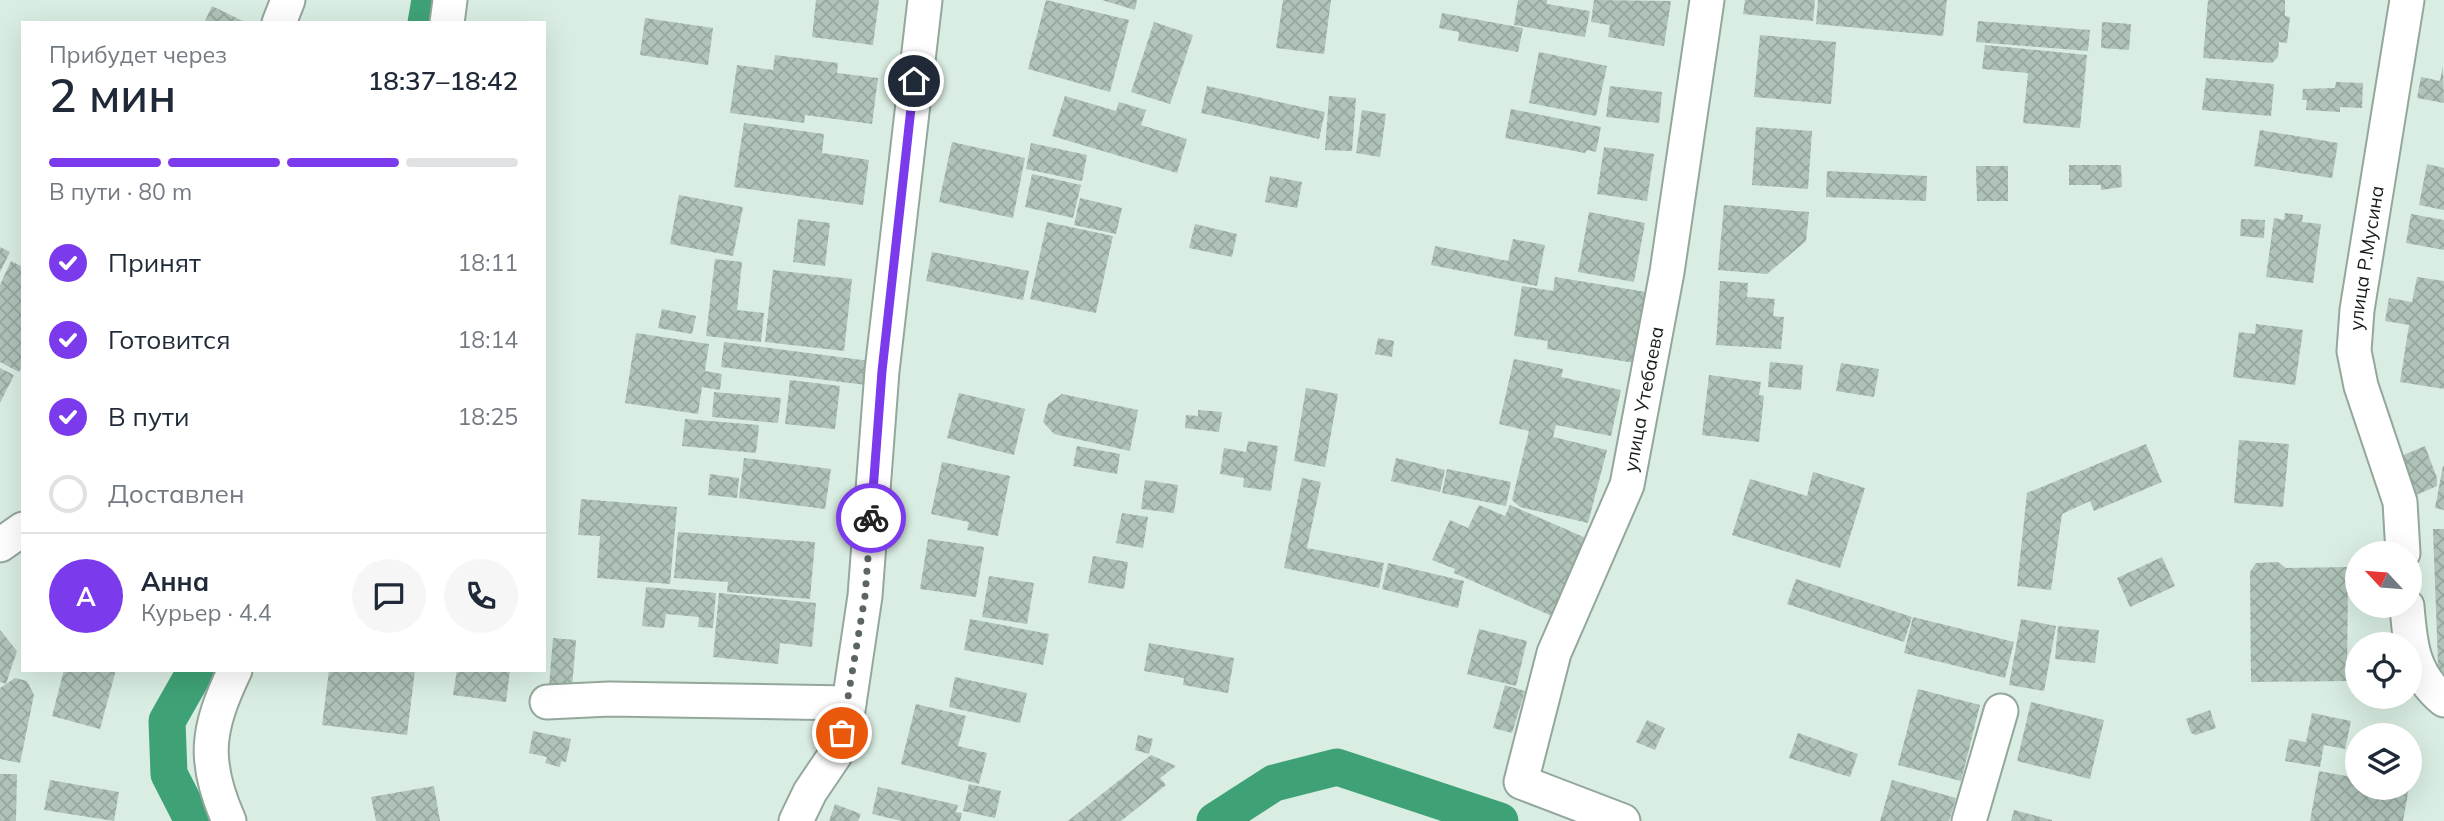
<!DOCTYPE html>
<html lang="ru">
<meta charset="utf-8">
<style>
body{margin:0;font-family:Mulish,sans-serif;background:#f6f6f7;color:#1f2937;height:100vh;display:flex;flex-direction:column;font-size:26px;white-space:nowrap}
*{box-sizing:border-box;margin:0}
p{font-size:23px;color:#747a83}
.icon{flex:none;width:38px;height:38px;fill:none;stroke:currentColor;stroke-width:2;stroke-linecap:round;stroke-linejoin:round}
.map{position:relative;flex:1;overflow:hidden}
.sheet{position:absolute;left:21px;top:21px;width:525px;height:651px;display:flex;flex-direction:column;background:#fff;border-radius:0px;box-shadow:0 7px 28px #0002}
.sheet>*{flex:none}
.needle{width:46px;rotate:296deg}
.tools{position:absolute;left:2345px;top:541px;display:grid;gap:14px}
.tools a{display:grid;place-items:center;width:77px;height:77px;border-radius:50%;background:#fff;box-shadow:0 7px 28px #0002;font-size:35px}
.pin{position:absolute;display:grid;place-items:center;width:60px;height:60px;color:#fff;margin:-30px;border:4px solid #fff;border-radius:50%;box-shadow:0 2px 7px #0007}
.courier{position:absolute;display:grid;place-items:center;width:70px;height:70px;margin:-35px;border:5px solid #7c3aed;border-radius:50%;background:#fff;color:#222;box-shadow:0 2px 9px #0007}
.overview em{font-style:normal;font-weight:600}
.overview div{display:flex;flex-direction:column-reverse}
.overview{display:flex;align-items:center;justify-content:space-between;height:119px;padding:0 28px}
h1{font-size:46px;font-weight:600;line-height:52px}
.bar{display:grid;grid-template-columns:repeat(4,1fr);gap:10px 7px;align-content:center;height:84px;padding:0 28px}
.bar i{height:9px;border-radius:5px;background:#e0e1e3}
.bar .active{background:#7c3aed}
.bar p{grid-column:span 4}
.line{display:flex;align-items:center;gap:18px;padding:0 28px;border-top:2px solid #e0e1e3}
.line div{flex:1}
.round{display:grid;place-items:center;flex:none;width:74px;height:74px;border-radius:37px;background:#f6f6f7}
ol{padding:0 28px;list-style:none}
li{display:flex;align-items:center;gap:21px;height:77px}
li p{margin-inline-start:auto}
li .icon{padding:7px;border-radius:50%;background:#7c3aed;color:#fff;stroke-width:4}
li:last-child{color:#747a83}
li i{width:38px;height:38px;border:4px solid #e0e1e3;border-radius:50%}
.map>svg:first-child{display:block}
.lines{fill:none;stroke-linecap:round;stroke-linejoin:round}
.canal{stroke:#3fa276;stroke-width:37}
.building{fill:url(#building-cross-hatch)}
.minor-casing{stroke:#93a79c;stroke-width:37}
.minor{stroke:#fff;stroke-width:33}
.done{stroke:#5a665f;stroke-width:7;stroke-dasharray:0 12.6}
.route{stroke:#7c3aed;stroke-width:9}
.labels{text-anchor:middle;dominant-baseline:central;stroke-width:7;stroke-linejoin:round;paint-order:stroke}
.street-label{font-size:19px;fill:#161d19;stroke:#fff}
</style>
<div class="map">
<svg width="2444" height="821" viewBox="0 0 2444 821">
<defs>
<pattern id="building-cross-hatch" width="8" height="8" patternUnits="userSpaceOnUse" patternTransform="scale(1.75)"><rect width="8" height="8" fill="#afc3b8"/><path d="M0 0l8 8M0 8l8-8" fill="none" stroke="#96a79e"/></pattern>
</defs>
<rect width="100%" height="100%" fill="#d9ede2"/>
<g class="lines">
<path class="canal" d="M426,23l4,-23
M193,821l-24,-47 -2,-53 29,-51
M1215,821l59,-38 63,-16 163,54"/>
</g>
<path class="building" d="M816,0h63l-6,45 -61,-8z
M1046,0l83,20 -19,72 -82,-23z
M1102,0h35l-2,10z
M1283,0h48l-7,54 -48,-6z
M1518,0h29v4l43,7 -5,26 -71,-12z
M1594,0l77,1 -7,45 -56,-9 2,-12 -19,-3z
M1745,0h70l-2,21 -70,-7z
M1818,0h129l-4,36 -127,-12z
M2208,0h77v16l5,1 -3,26 -8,-1 -1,15 -6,6 -69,-5z
M212,6l35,17h-43z
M1442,13l81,15 -5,24 -60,-11 1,-9 -20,-4z
M645,18l68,10 -5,37 -68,-10z
M1978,21l112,9 -2,21 -112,-9z
M1154,22l39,13 -23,69 -39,-12z
M2102,22l29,2 -2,26 -28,-2z
M1760,35l76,7 -5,62 -77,-7z
M1985,45l102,10 -7,73 -57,-5 5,-50 -46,-4z
M1539,52l68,14 -11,50 -67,-13z
M775,55l63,8 -1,10 41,5 -6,46 -67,-9 -1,8 -74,-10 7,-48 36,5z
M2443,66l1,37 -27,-5 4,-21 19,4z
M2206,78l68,6 -3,32 -69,-6z
M2336,82l27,1 -1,25 -22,-1v5l-34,-2 1,-10h-5l1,-11 32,-1z
M1207,86l118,26 -6,27 -118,-26z
M1610,86l52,6 -3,31 -53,-6z
M1065,96l51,15 3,-9 27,8 -5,15 46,14 -10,34 -125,-37z
M1329,96l27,2 -4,53 -27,-1z
M1511,109l90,18 -5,25 -9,-2 -2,3 -80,-15z
M1362,110l24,4 -6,43 -24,-4z
M744,123l80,11 -2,19 47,7 -6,45 -129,-18z
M1756,127l56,4 -4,58 -56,-4z
M2260,130l78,13 -6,35 -78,-12z
M952,142l73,16 -12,60 -74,-16z
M1031,143l56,12 -5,26 -56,-12z
M1604,147l50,7 -7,47 -50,-7z
M2427,164l17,4v42l-25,-5z
M2069,165h52l1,22 -21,3v-5h-32z
M1976,166h32v35h-31z
M1827,171l100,5 -1,25 -100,-4z
M1032,174l49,11 -8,33 -48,-11z
M1270,176l32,6 -5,26 -32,-6z
M679,195l64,12 -10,49 -63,-12z
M1080,198l42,10 -6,26 -42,-9z
M1724,205l85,7 -3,29 -39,33 -49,-4z
M1589,212l56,11 -11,59 -56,-10z
M2285,213l18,2 -1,7 19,2 -8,59 -47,-6 8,-59 10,2z
M2411,214l33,6v30l-38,-7z
M798,219l32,4 -5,43 -32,-4z
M2241,219l24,1 -1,18 -24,-2z
M1047,222l66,14 -17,77 -66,-14z
M1195,224l42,10 -5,23 -43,-9z
M1513,239l32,6 -8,41 -106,-21 4,-19 73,15z
M0,247l10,5 -10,20z
M932,252l97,19 -6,29 -97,-19z
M715,259l27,3 -5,48 27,3 -3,29 -55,-6z
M11,261l12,6v98l-4,7 -19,-10v-77z
M773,270l79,9 -8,72 -79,-9z
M1555,277l91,15 -11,71 -88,-14 1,-8 -34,-5 8,-50 31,5z
M2417,277l27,4v108l-44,-7 9,-57 -24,-4 4,-23 23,4z
M1720,281l28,2 -1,14 28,2 -2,17 11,1 -3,32 -65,-4z
M662,309l34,7 -4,18 -34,-6z
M2256,324l47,6 -8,55 -62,-8 6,-45 16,2z
M636,333l73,11 -4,27 17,3 -2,16 -18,-3 -4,27 -73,-11z
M1378,338l16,3 -2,16 -17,-3z
M724,342l146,19 -4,24 -145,-18z
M1514,359l49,10 -2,8 60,13 -10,46 -55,-11 -3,12 54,13 -19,73 -68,-16 -8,-7 17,-69 -30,-7z
M1770,362l33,3 -2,25 -33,-3z
M1841,363l38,6 -5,28 -38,-6z
M0,368l14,7 -14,28z
M1709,375l52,7 -2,13 5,1 -5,46 -57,-7z
M790,380l50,6 -5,43 -50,-5z
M1306,388l32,6 -13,73 -31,-6z
M714,392l67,6 -3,25 -66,-6z
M959,393l66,16 -11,46 -67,-17z
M1062,394l76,16 -8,41 -76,-17 -11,-12 5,-18z
M1198,410l24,2 -3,20 -34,-4 1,-13 12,1z
M685,419l74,6 -3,28 -74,-7z
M2239,440l50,4 -6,63 -49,-4z
M1248,441l30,5 -7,45 -28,-4 1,-9 -24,-4 4,-26 22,4z
M2146,444l16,38 -68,29 -4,-10 -28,13 -11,76 -34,-4 10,-93z
M1077,446l43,8 -3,20 -44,-8z
M2425,446l12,32v8l-21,9 -15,-39z
M744,458l87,11 -6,40 -86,-11z
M1396,458l49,12 -5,22 -49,-11z
M942,462l68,14 -12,60 -31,-6 2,-8 -38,-8z
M2443,466h1v44l-9,-2z
M1447,469l64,13 -5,24 -64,-13z
M1813,472l52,16 -25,80 -108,-33 18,-56 57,17z
M710,474l29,4 -2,20 -29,-3z
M1302,478l19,4 -14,66 77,15 -5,25 -95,-20z
M1145,480l33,5 -4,28 -33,-4z
M581,499l96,8 -7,77 -73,-6 3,-42 -22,-1z
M1479,505l26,11 5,-11 76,33 -34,78 -98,-43 1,-4 -23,-9 18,-40 18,8z
M1122,513l26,4 -5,31 -27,-5z
M2433,529h11v158l-10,-23h4z
M678,532l137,10 -5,57 -83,-7 1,-10 -54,-4z
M928,539l56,8 -8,50 -56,-8z
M1093,556l35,6 -4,27 -36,-6z
M2162,557l13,29 -45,21 -13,-29z
M2278,562l8,6 62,-1 -1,114 -96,1 -1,-110 6,-9z
M1388,563l76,18 -6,27 -76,-19z
M989,576l45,7 -7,41 -45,-7z
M1796,579l116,38 -8,25 -117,-38z
M646,587l70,6 -3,35 -15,-1 1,-10 -33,-3 -2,14 -22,-2z
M719,593l97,10 -4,44 -32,-4 -2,21 -65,-7z
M1913,617l101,25 -9,36 -101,-25z
M970,619l79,15 -6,31 -79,-15z
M2021,619l35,7 -12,65 -35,-6z
M2058,626l41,4 -4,33 -40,-4z
M1479,629l48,12 -11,45 -49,-12z
M0,630l17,21 -11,33 -6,-2z
M553,638l23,2 -4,48 -23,-2z
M1149,643l85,15 -6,35 -45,-8 1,-7 -40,-7z
M64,670h52l-16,59 -48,-13z
M329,670h86l-8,65 -85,-10z
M457,670h53l-4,32 -53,-7z
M955,677l72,16 -7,30 -71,-16z
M15,678l12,3 7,14 -14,68 -20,-4v-71z
M1505,685l20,6 -13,42 -19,-5z
M1918,689l62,16 -19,76 -63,-16z
M2031,702l73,18 -14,59 -73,-18z
M916,704l50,12 -8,30 29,7 -8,31 -78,-20z
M2210,710l6,18 -20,7 -5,-2 -5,-14z
M2312,713l39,8 -6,28 -21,-4 -4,22 -35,-6 4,-22 17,3z
M1647,720l18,8 -10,22 -19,-8z
M533,731l38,8 -5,23 -5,-1 -1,6 -15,-4 2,-6 -18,-4z
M1798,733l60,21 -8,23 -61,-19z
M1138,735l15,4 -4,15 -14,-4z
M1151,755l25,11 -16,12 6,7 -45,36h-53z
M2319,771l38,7v10h52l-6,33h-93z
M0,774h17l-1,47h-16z
M50,780l69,12 -5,29 -70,-11z
M1892,780l64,18 -7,23h-69z
M969,784l32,7 -6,27 -32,-7z
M434,786l6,35h-64l-5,-24z
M878,787l80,18 -2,7 6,1 -2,8h-58l-30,-7z
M835,804l26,10 -3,7h-29z
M2014,810l38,10v1h-41z"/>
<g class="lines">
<defs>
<g id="minor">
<path d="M279,23l9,-23"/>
<path d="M447,23l3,-23"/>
<path d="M0,545l23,-16"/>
<path id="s1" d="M2403,553l-3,-51 -39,-116 -7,-35 3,-41 50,-310"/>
<path d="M2407,606c3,37 5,68 37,94"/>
<path d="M547,702l62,-3 240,4"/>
<path d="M229,821c-27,-61 -22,-92 6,-151"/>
<path d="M796,821l14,-29 25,-37 13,-45 17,-114 17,-225 43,-371"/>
<path id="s2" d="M1623,821l-102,-39 33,-129 73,-168 40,-213 40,-272"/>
<path d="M1969,821l32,-110"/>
</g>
</defs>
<use href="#minor" class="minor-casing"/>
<use href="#minor" class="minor"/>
</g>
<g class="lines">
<path class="done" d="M842,733l23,-137 6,-78"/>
<path class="route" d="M871,518l11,-147 32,-290"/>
</g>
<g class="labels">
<g class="street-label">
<text stroke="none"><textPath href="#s1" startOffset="303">улица Р.Мусина</textPath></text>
<text stroke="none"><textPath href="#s2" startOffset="513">улица Утебаева</textPath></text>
</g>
</g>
</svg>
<div class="tools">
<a><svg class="needle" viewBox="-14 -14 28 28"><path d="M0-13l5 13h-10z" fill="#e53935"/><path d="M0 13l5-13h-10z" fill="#747a83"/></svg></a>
<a><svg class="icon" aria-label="locate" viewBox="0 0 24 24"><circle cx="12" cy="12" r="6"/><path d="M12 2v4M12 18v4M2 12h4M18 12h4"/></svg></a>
<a><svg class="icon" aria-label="layers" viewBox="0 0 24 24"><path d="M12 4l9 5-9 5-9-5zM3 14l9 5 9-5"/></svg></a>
</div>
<div class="pin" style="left:842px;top:733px;background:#ea580c"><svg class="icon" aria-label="bag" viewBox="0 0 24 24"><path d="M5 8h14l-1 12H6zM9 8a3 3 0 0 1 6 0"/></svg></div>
<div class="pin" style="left:914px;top:81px;background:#1f2937"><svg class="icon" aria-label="home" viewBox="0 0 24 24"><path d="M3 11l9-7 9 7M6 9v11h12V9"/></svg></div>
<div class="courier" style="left:871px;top:518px"><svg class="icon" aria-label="bike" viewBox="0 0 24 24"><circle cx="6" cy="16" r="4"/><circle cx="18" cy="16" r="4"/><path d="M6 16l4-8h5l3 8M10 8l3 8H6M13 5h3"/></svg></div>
<section class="sheet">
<div class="overview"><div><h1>2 мин</h1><p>Прибудет через</p></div><em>18:37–18:42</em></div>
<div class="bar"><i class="active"></i><i class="active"></i><i class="active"></i><i></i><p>В пути · 80 m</p></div>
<ol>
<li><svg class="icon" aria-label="check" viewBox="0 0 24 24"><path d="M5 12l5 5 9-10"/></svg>Принят<p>18:11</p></li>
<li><svg class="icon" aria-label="check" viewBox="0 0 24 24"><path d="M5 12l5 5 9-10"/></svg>Готовится<p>18:14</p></li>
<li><svg class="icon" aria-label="check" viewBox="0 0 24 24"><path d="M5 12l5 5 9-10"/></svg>В пути<p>18:25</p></li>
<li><i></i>Доставлен</li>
</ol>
<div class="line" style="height:126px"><b class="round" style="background:#7c3aed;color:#fff">А</b><div><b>Анна</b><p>Курьер · 4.4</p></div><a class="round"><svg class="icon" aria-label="chat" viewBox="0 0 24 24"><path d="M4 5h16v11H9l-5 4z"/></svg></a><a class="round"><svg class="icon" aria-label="phone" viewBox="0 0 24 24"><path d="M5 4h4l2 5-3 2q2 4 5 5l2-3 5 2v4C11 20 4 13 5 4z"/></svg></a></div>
</section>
</div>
